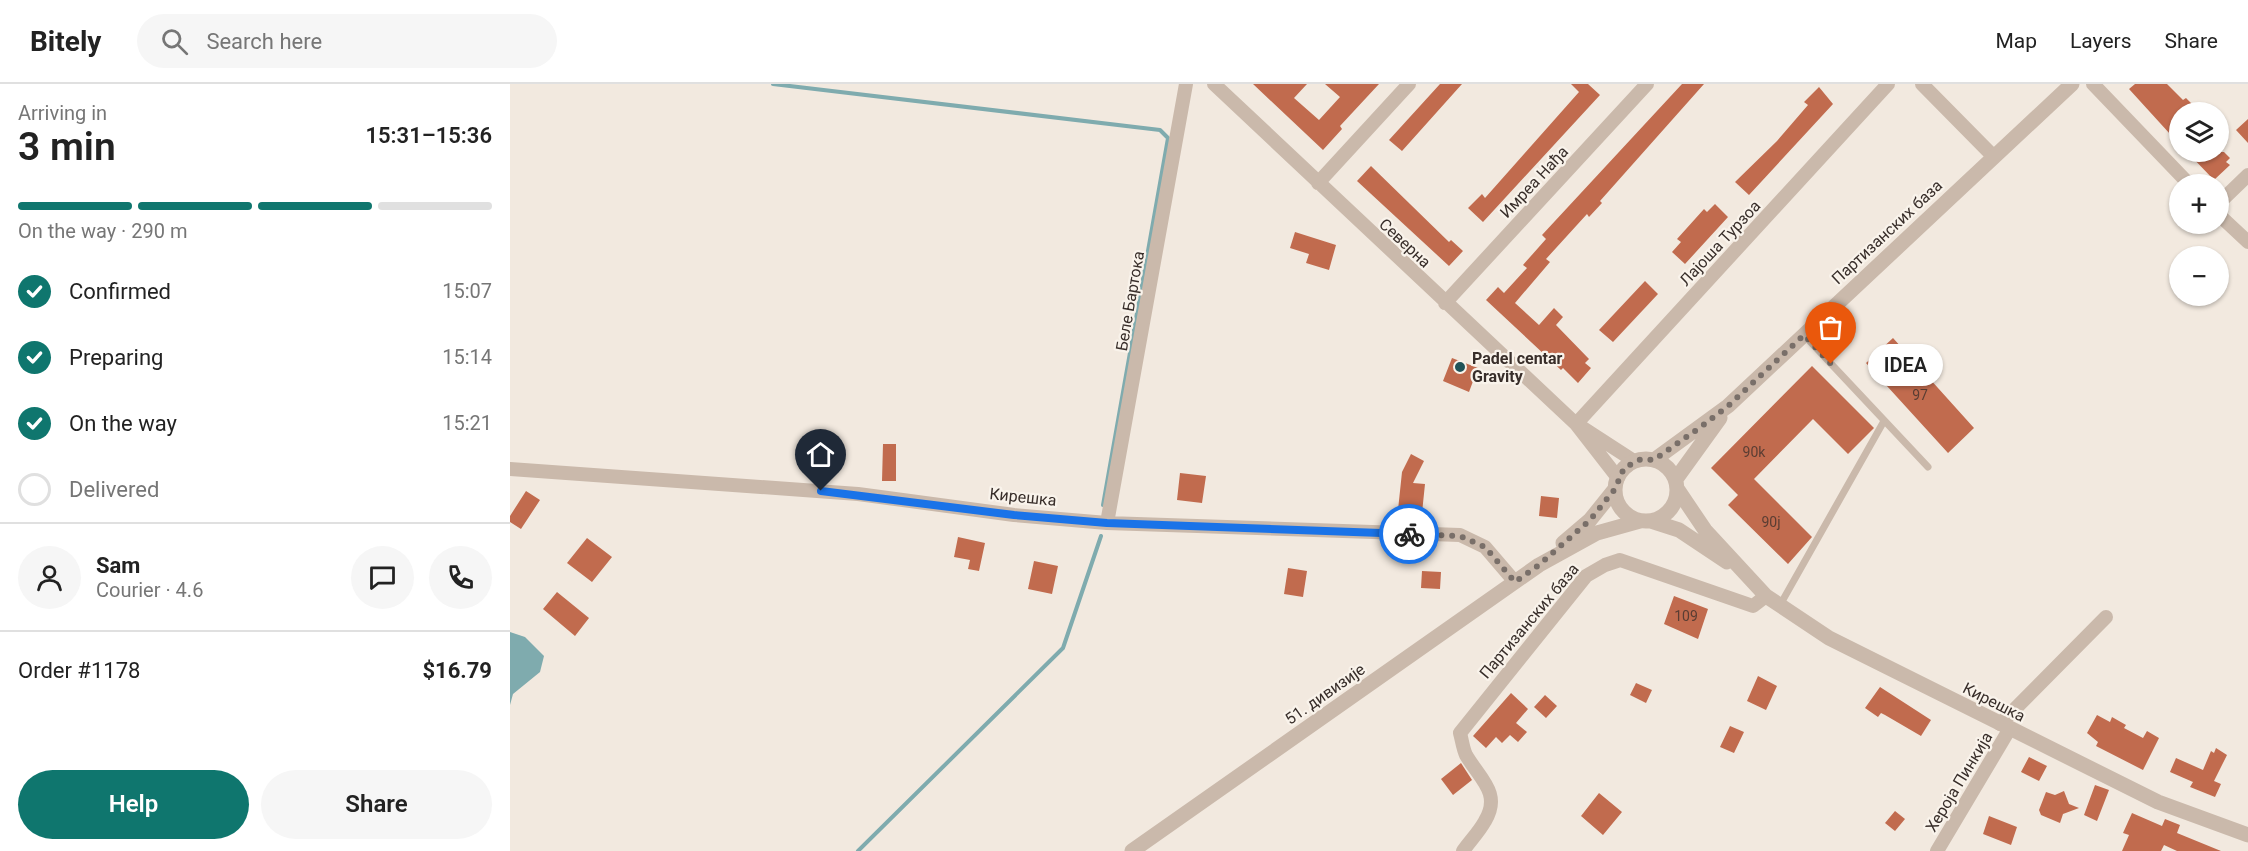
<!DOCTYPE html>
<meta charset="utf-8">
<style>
body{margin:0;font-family:Roboto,sans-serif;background:#f6f6f6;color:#222;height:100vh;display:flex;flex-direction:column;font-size:22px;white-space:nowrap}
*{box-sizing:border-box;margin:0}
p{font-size:20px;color:#767676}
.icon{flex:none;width:33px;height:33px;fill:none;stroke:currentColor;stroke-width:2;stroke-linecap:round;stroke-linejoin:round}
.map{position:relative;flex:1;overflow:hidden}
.panel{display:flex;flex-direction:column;background:#fff;width:510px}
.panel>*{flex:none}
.buttons{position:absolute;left:1659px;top:18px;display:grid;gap:12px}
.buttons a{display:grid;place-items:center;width:60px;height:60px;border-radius:50%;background:#fff;box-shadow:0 2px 4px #0004;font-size:30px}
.pin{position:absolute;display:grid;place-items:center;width:51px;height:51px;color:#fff;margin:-62px -26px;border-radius:50% 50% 50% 0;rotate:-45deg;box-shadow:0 0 6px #0007}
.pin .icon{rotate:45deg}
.courier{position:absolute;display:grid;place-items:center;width:60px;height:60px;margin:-30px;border:4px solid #1a73e8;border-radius:50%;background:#fff;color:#222;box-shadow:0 2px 8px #0007}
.bubble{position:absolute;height:42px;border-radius:21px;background:#fff;box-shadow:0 2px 4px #0004;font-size:20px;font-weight:600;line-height:42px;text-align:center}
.overview em{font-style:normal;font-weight:600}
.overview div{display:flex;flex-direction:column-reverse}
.overview{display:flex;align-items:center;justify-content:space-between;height:102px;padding:0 18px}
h1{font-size:39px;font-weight:600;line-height:45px}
.bar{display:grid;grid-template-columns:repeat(4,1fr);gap:9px 6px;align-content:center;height:72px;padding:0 18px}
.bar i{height:8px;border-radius:4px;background:#e0e0e0}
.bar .active{background:#0f766e}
.bar p{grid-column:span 4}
.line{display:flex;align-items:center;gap:15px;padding:0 18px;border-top:2px solid #e0e0e0}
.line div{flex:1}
.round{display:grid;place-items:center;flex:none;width:63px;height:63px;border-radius:32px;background:#f6f6f6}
ol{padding:0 18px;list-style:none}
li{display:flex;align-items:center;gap:18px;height:66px}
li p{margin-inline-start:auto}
li .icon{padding:6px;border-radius:50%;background:#0f766e;color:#fff;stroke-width:4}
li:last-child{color:#767676}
li i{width:33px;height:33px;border:3px solid #e0e0e0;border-radius:50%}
.primary-button{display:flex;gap:12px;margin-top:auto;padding:12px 18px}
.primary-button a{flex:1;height:69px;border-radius:36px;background:#0f766e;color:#fff;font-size:24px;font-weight:600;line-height:69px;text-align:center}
.primary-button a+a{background:#f6f6f6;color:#222}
header{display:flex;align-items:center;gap:36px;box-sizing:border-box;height:84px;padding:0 30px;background:#fff;border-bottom:2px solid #e0e0e0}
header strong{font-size:28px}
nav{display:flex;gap:33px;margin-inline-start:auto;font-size:21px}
.search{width:420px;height:54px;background:#f6f6f6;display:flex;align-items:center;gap:15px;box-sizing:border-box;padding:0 21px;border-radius:33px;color:#767676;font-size:22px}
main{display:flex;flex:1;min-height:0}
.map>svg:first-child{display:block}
.water{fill:#7fabae}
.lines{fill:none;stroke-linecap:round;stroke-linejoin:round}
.stream{stroke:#7fabae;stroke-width:4}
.building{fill:#c16b4e}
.service{stroke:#cab9ab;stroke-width:7}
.minor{stroke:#cab9ab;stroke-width:14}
.tertiary{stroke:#cab9ab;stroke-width:15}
.done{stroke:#796f69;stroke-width:6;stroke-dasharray:0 10.8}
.route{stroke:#1a73e8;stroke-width:8}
.poi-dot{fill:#215358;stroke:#f9f3eb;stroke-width:2}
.labels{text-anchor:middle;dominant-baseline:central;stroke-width:4.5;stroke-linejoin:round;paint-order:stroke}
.number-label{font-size:14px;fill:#5a3d33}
.street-label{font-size:16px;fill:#382e2a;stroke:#f9f3eb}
.poi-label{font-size:16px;font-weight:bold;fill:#382e2a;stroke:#f9f3eb;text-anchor:start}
</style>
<header>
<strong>Bitely</strong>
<div class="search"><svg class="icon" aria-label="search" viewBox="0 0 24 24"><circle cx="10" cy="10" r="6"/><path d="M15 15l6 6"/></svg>Search here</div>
<nav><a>Map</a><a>Layers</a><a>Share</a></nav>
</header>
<main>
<section class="panel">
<div class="overview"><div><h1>3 min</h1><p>Arriving in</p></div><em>15:31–15:36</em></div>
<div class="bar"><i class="active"></i><i class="active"></i><i class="active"></i><i></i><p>On the way · 290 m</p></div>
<ol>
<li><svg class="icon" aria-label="check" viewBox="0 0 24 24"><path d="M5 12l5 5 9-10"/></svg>Confirmed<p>15:07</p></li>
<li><svg class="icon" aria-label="check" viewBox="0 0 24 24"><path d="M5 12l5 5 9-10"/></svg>Preparing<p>15:14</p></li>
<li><svg class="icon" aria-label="check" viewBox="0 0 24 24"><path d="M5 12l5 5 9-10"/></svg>On the way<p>15:21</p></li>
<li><i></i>Delivered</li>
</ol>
<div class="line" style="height:108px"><a class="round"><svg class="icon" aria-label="person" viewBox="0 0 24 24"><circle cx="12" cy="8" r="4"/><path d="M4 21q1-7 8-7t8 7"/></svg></a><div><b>Sam</b><p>Courier · 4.6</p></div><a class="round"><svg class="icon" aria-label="chat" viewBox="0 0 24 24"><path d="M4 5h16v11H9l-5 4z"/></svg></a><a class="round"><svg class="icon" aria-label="phone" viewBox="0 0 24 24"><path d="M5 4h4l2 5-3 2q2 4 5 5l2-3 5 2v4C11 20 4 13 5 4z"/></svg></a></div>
<div class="line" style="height:78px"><div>Order #1178</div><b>$16.79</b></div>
<div class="primary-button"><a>Help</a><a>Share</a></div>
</section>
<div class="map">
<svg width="1738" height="767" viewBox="0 0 1738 767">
<rect width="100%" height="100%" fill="#f2e9df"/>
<path class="water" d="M0,548l15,5 19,19 -4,16 -27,22 -3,11z"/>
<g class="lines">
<path class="stream" d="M263,0l387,46 8,8 -65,367
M348,767l205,-203 38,-112"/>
</g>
<path class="building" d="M743,0h54l-13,14 25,22 21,-23 -15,-13h54l-39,42 2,3 -19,21z
M930,0h22l-60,67 -13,-11z
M1061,0h17l12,11 -117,127 -15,-14 14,-14 3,4 94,-106z
M1172,0h22l-104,117 2,2 -13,14 -2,-3 -41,45 4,3 -35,41 24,22 15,-17 9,9 -7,8 33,34 -4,4 6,5 -13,15 -15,-15 -2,2 -75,-70 12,-13 6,6 23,-25 -4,-3 23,-26 -4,-4z
M1625,0h32l16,16 3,-2 14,14h-20v13l-10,9 -41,-45z
M1309,3l14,17 -84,91 -14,-13 42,-41 31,-36 -4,-3z
M1738,35v24l-12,-13z
M1677,68h37l6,6 -4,4 4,3 -16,15z
M861,82l78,76 2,-2 12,11 -14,15 -92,-85z
M1205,120l13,13 -43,47 -13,-12 9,-10 -4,-3 27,-30 3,3z
M785,148l41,13 -7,25 -23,-7 3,-9 -19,-6z
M1135,197l13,13 -45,48 -14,-12z
M1383,254l81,90 -26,25 -82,-90z
M942,274l26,10 -9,24 -26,-11z
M1302,282l62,62 -26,26 -35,-35 -59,60 58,58 -24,27 -60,-59 10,-10 -27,-27z
M373,360h13v37h-14z
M901,370l13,7 -11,22 12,1 -3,29 -24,-3 4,-38z
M670,389l26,3 -4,27 -25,-3z
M16,407l14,9 -19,29 -11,-7v-6z
M1031,412l18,2 -2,20 -18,-2z
M448,453l27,6 -6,28 -11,-2 2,-9 -16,-3z
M77,454l25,19 -20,25 -25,-19z
M524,477l24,5 -6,28 -24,-5z
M778,484l19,3 -4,26 -19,-3z
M912,487l19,1 -1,17 -19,-1z
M47,508l32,26 -14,18 -32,-27z
M1164,512l34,13 -10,30 -34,-15z
M1248,592l19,10 -11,24 -19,-9z
M1126,599l16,7 -6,13 -16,-8z
M1370,603l51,33 -10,16 -36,-21 -4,-2 -3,4 -13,-9z
M1001,609l17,16 -12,14 11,9 -9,10 -8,-7 -8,8 -6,-6 -10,11 -13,-12z
M1035,611l12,11 -11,12 -12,-11z
M1587,631l13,7 2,-5 14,8 -2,3 19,10 4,-7 12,7 -16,32 -47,-24 2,-4 -11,-9z
M1220,642l14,6 -10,21 -14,-6z
M1706,664l11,7 -13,26 7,3 -6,13 -25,-10 3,-5 -23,-10 6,-14 27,12 8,-19 3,2z
M1519,673l18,9 -8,15 -18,-9z
M951,679l11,17 -19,15 -12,-16z
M1585,701l14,5 -12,31 -13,-6z
M1554,707l5,13 10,4 -16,6 -3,9 -19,-8 -2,-5 7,-18 9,3z
M1089,709l23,19 -19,23 -22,-19z
M1385,727l10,8 -10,12 -10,-8z
M1622,729l30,13 3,-7 15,6 -3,8 44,18h-44l-13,-6 -3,6h-39l7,-16 -6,-2z
M1479,732l28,11 -6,18 -28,-11z"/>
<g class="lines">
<path class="service" d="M1294,251l124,132
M1270,521l104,-184"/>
<path class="minor" d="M704,0l362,340 42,54
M1412,0l71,72
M1583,0l96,100
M808,99l91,-99
M1708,120l30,-29
M1708,130l30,28
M935,219l202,-219
M1066,340l312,-340
M1070,342l54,35
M0,385l348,25 156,21 93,8 353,12 25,12 30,35
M597,439l79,-439
M1490,640l106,-107
M953,767c7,-10 16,-19 22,-30 17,-28 -6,-43 -19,-66 -3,-6 -4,-15 -6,-22l126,-157 19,-11 15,-5 133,46 13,-10
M1427,767l72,-121"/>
<path class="tertiary" d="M1105 406a31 31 0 1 1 62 0a31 31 0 1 1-62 0Z
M1144,376l74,-54 344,-322
M1166,395l44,-61
M1168,406l27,40 61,66 63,42 329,164 90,33
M1141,437l28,9 48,32
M1053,459l27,-23 25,-31
M622,767l407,-286 58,-32 43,-12"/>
</g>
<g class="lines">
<path class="done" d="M899,450l51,2 25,11 30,35 24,-17 51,-45 25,-31 9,-21 17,-9 13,1 48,-34 26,-20 76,-71 27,29"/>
<path class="route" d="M311,407l193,24 93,8 302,11"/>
</g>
<circle class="poi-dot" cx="950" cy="283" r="6"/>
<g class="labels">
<g class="number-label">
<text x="1410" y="311">97</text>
<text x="1244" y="368">90k</text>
<text x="1261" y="438">90j</text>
<text x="1176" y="532">109</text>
</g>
<g class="street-label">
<text transform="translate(1024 98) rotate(-47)">Имреа Нађа</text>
<text transform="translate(1377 148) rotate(-43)">Партизанских база</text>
<text transform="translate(895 159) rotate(43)">Северна</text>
<text transform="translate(1210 159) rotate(-47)">Лајоша Турзоа</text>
<text transform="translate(620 217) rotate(-80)">Беле Бартока</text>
<text transform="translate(513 413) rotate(6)">Кирешка</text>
<text transform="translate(1019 537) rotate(-50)">Партизанских база</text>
<text transform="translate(815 610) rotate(-35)">51. дивизије</text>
<text transform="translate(1484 618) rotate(27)">Кирешка</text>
<text transform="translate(1449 698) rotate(-59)">Хероја Пинкија</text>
</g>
<g class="poi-label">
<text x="962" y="274">Padel centar<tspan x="962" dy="18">Gravity</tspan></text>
</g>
</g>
</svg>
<div class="buttons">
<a><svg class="icon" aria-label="layers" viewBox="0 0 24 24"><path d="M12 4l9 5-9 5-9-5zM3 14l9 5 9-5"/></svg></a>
<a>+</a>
<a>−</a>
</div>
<div class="pin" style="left:1321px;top:280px;background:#ea580c"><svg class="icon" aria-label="bag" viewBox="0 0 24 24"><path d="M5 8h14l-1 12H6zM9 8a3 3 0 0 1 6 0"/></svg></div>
<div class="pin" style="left:311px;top:407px;background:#1f2937"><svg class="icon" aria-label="home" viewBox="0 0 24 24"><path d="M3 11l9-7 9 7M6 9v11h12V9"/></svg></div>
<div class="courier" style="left:899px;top:450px"><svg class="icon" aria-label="bike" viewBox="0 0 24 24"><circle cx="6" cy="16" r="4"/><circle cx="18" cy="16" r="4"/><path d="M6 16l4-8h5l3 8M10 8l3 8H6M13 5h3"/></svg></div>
<div class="bubble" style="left:1358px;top:260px;width:75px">IDEA</div>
</div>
</main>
